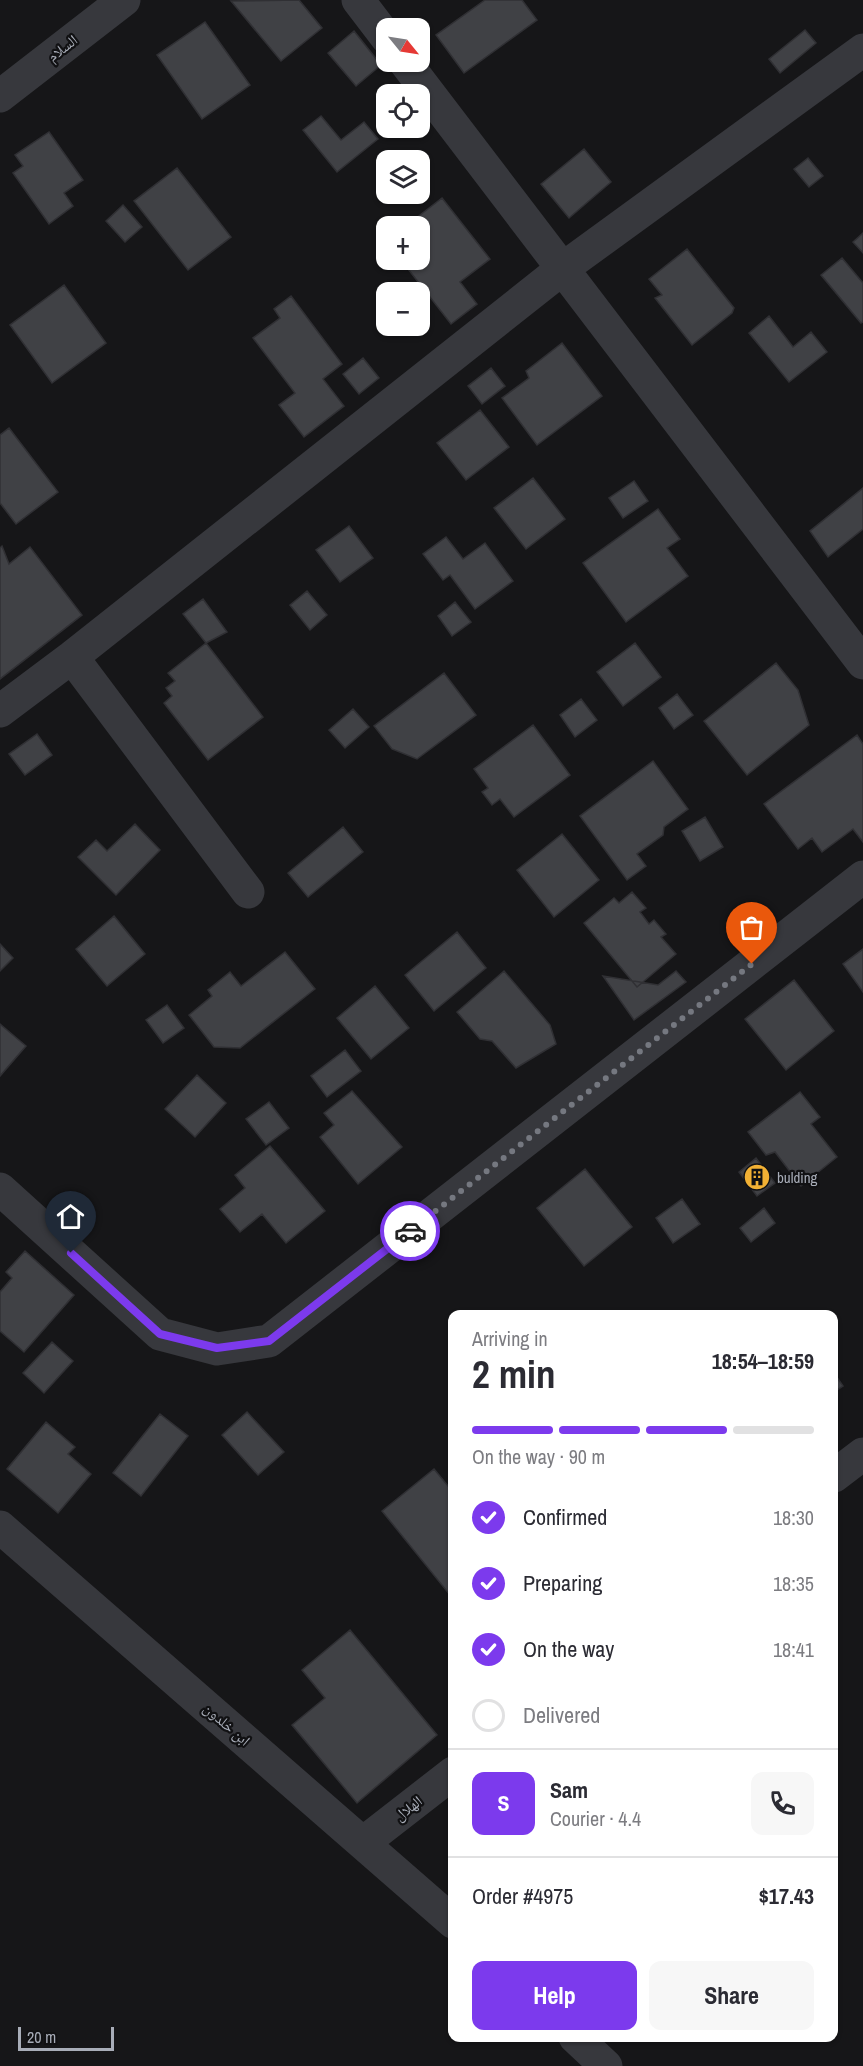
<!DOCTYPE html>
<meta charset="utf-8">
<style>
body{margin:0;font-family:"Archivo Narrow","Noto Naskh Arabic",sans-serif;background:#f7f7f7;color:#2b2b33;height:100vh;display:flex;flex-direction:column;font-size:22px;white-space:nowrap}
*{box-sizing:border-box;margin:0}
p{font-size:20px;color:#7c7c81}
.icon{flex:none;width:33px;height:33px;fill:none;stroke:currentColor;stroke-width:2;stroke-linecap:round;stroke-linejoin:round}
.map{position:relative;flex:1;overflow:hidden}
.side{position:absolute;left:448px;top:1310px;width:390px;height:732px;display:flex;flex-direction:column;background:#fff;border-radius:12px;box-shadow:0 2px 4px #0004}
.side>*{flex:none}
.needle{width:39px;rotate:120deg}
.tools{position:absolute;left:376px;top:18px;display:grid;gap:12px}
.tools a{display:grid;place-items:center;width:54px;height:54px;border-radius:12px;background:#fff;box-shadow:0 2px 4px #0004;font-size:30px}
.scale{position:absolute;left:18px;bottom:15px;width:96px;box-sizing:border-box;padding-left:6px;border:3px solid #a8adb8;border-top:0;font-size:16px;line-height:21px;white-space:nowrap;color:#a8adb8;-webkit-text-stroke:4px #111113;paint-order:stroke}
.pin{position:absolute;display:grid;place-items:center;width:51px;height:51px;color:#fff;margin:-62px -26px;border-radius:50% 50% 50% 0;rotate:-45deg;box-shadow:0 0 6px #0007}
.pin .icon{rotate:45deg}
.courier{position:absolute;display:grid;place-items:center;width:60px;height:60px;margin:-30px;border:4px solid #7c3aed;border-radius:50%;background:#fff;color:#222;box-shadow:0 2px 8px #0007}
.overview em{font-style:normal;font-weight:700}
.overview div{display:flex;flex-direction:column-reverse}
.overview{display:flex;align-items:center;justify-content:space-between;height:102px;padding:0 24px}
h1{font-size:39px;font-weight:700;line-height:45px}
.bar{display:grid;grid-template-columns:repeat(4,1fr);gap:9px 6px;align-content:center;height:72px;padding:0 24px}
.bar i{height:8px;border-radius:4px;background:#e1e1e2}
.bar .active{background:#7c3aed}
.bar p{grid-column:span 4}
.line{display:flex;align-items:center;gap:15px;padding:0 24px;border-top:2px solid #e1e1e2}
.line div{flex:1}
.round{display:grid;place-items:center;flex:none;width:63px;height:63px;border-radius:12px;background:#f7f7f7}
ol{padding:0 24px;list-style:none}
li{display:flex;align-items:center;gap:18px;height:66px}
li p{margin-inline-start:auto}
li .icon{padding:6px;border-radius:50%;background:#7c3aed;color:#fff;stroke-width:4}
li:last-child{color:#7c7c81}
li i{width:33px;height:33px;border:3px solid #e1e1e2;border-radius:50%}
.action{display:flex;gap:12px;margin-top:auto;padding:12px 24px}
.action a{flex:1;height:69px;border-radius:12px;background:#7c3aed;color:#fff;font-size:24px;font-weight:700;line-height:69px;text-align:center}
.action a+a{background:#f7f7f7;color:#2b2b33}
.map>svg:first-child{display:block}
.building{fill:#404145;stroke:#303034;stroke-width:1.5}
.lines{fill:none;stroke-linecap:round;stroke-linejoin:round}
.minor{stroke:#37383d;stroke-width:33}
.done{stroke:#757880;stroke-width:6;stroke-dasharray:0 10.8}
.route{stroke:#7c3aed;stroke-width:8}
.labels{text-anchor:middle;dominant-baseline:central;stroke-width:4.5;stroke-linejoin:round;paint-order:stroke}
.street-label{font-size:15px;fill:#a8adb8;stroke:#111113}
.poi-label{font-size:15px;fill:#a8adb8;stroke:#111113;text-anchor:start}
</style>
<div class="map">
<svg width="863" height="2066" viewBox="0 0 863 2066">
<rect width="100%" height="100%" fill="#161618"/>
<path class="building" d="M299,0l23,28 -41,33 -50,-60z
M485,0h37l15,20 -73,53 -28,-38z
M205,22l45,63 -48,34 -45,-64z
M805,30l11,13 -36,30 -11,-14z
M354,31l27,34 -25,21 -28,-33z
M321,116l20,24 23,-18 14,17 -41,33 -34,-42z
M49,132l34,48 -19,13 9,13 -24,18 -36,-51 10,-7 -8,-11z
M584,149l27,33 -42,36 -28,-34z
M808,158l15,18 -14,11 -15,-18z
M177,168l54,69 -43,33 -54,-69z
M442,198l48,61 -30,23 17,22 -26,20 -50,-64h19v-34h-14z
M123,205l19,22 -17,15 -19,-21z
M863,233v20l-10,-11z
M687,249l47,59 -2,5 -40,32 -37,-47 7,-3 -13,-16z
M842,258l21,25v39l-2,1 -40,-48z
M64,285l42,58 -54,40 -42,-58z
M291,296l51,68 -19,15 21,27 -40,31 -25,-32 16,-12 -42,-55 27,-20 -6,-9z
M769,316l24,31 18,-15 16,20 -38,30 -40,-49z
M562,343l40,53 -65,49 -35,-47 27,-20 -3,-7z
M363,358l16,20 -20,16 -16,-20z
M491,368l14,18 -23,18 -14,-18z
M480,410l29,37 -43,33 -29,-37z
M9,428l49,64 -42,32 -16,-21v-68z
M533,478l32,41 -39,30 -32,-41z
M634,481l14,20 -25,17 -14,-20z
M863,488v41l-35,28 -18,-26z
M658,509l22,30 -13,9 21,28 -62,46 -43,-59z
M349,526l24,32 -33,24 -24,-32z
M446,537l17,22 22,-16 28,38 -38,28 -25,-34 -7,5 -20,-26z
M2,546l7,18 21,-17 52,68 -82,64v-131z
M307,591l20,24 -17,15 -20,-25z
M203,599l24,33 -21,11 -23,-29z
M455,602l16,20 -19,14 -14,-20z
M206,643l57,74 -55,43 -44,-57 8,-7 -6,-8 9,-7 -7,-8z
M635,643l26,34 -38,29 -26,-34z
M776,663l22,27 11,35 -62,50 -43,-54z
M444,673l32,42 -59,44 -25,-10 -18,-23z
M677,694l16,21 -19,14 -15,-21z
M581,699l16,21 -22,17 -15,-22z
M353,709l16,18 -24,21 -16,-18z
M533,725l37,50 -56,42 -14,-18 -8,6 -10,-13 6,-4 -14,-19z
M37,734l15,21 -27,20 -16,-21z
M857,735l6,9v98l-10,-13 -31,23 -10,-14 -14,11 -34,-45z
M653,761l35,48 -24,18 -1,8 -26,19 9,12 -19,14 -47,-64z
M705,817l18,30 -23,14 -18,-30z
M135,824l25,26 -44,45 -38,-38 18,-17 11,11z
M343,827l20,25 -55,45 -20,-24z
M562,834l37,46 -45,37 -37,-47z
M632,892l14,16 -6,4 9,12 5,-4 12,14 -5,3 15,17 -39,33 -53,-64 30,-25 5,5z
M114,916l31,38 -38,32 -31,-37z
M457,932l29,36 -52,43 -29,-36z
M0,944l13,14 -13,13z
M863,949v43l-20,-28z
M285,952l30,37 -75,59 -26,-1 -25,-32 23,-19 -4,-6 22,-18 11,14z
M504,971l46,54 6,19 -40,24 -24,-27 -12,-2 -23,-27z
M676,971l10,11 -52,38 -31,-44 55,9z
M794,980l40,51 -48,39 -41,-51z
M375,986l34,42 -38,31 -34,-41z
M167,1005l17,23 -21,15 -17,-23z
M0,1024l26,22 -26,30z
M345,1050l16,21 -34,26 -16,-21z
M197,1075l29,28 -31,34 -30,-28z
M352,1091l50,56 -44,37 -38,-47 14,-12 -10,-12z
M800,1092l20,25 -9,7 26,33 -36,29 -26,-34 -9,3 -18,-23z
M269,1102l20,26 -23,17 -20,-26z
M270,1146l55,65 -39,32 -24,-29 -22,18 -20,-23 25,-21 -10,-13z
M756,1158l19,25 -18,13 -18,-24z
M585,1169l47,58 -48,39 -47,-58z
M682,1199l18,25 -27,19 -17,-25z
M764,1208l11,15 -24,19 -11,-14z
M25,1251l49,44 -50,57 -24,-21v-39l12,-14 -6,-6z
M52,1342l21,19 -29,32 -21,-20z
M834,1373l9,13 -9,6z
M247,1412l37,40 -26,23 -36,-40z
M160,1414l28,22 -47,60 -28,-23z
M46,1422l29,25 -7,7 23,20 -33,39 -51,-44z
M434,1469l19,23v100l-3,3 -68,-84z
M350,1630l87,105 -80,68 -65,-78 33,-27 -23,-28z"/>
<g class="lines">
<path class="minor" d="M358,0l29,38
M405,62l458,601
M0,96l124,-96
M72,657l176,235
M0,711l72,-54 490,-388 301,-219
M0,1189l160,145 57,15 52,-8 594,-464
M834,1476l29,-22
M0,1527l453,395
M363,1843l90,-70
M575,2037l31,29"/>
</g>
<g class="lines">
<path class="done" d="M410,1231l342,-267"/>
<path class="route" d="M71,1253l89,81 57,14 52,-7 141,-110"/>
</g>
<defs>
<symbol id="building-disc" viewBox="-11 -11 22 22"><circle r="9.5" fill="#f2b134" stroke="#111113"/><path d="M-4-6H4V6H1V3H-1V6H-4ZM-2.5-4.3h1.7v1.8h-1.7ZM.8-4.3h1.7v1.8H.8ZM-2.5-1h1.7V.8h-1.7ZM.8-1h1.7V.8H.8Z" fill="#111"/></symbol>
</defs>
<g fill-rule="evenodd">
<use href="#building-disc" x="742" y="1162" width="30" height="30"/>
</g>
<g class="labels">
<g class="street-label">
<text transform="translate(62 48) rotate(-38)">السلام</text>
<text transform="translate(227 1724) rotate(41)">ابن خلدون</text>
<text transform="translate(408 1808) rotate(-38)">الهلال</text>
</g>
<g class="poi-label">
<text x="777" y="1177">bulding</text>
</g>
</g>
</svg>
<div class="tools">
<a><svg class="needle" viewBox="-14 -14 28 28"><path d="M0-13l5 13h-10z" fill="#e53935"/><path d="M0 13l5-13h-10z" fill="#7c7c81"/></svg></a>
<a><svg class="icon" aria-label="locate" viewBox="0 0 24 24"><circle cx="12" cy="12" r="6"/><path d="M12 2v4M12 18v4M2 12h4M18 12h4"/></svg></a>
<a><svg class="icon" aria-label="layers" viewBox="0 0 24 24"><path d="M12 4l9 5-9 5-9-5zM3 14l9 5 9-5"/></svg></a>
<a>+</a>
<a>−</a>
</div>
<div class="scale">20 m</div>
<div class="pin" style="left:752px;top:964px;background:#ea580c"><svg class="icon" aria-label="bag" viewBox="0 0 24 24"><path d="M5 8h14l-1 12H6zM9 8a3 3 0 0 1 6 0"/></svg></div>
<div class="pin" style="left:71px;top:1253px;background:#1f2937"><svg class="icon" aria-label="home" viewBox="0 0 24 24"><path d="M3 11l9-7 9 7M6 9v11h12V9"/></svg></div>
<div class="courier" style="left:410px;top:1231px"><svg class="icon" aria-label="car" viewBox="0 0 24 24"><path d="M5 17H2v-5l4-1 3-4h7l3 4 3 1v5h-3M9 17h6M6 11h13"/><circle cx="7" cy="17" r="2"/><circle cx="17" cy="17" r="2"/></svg></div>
<section class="side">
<div class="overview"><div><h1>2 min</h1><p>Arriving in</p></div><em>18:54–18:59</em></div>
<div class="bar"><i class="active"></i><i class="active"></i><i class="active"></i><i></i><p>On the way · 90 m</p></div>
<ol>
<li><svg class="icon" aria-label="check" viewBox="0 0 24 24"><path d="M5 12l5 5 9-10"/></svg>Confirmed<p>18:30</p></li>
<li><svg class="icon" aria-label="check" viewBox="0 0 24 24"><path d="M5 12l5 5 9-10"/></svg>Preparing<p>18:35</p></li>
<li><svg class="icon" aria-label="check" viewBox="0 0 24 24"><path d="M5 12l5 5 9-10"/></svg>On the way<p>18:41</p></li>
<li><i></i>Delivered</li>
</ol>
<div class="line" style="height:108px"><b class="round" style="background:#7c3aed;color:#fff">S</b><div><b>Sam</b><p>Courier · 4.4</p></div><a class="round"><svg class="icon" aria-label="phone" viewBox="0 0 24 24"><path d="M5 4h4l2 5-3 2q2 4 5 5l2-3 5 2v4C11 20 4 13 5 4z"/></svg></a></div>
<div class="line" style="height:78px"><div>Order #4975</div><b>$17.43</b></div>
<div class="action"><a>Help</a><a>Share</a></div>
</section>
</div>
